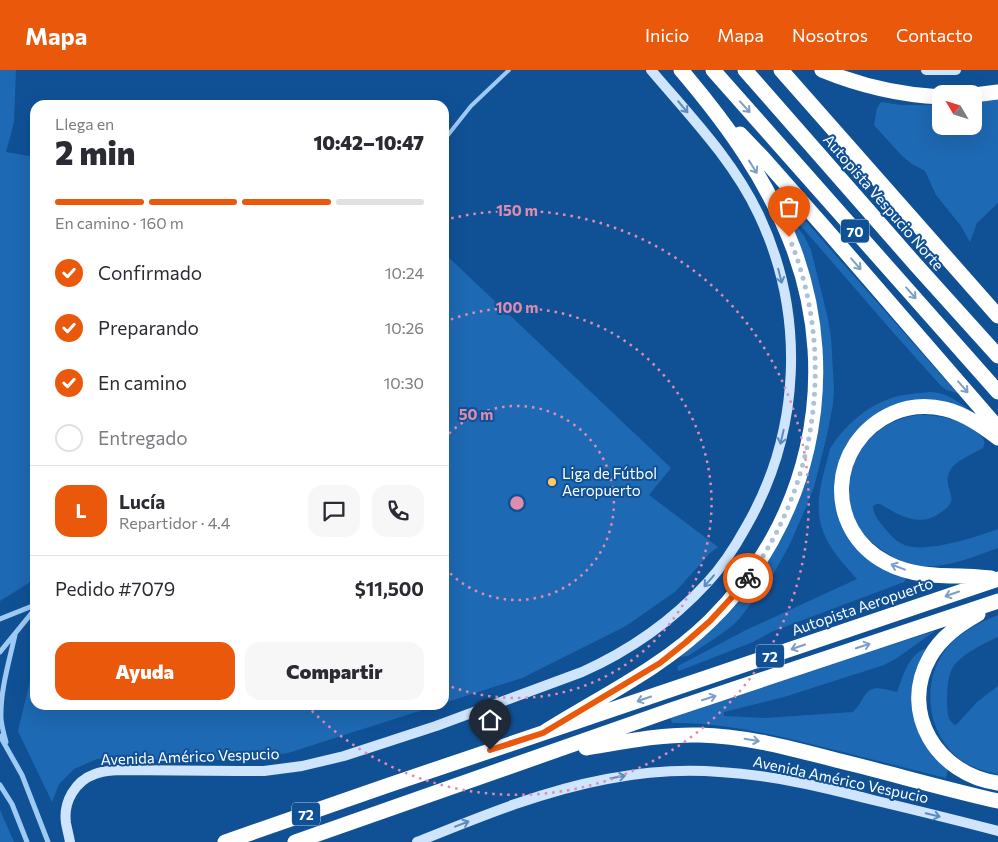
<!DOCTYPE html>
<html lang="es">
<meta charset="utf-8">
<style>
body{margin:0;font-family:Commissioner,sans-serif;background:#f7f7f7;color:#2b2b33;height:100vh;display:flex;flex-direction:column;font-size:19px;white-space:nowrap}
*{box-sizing:border-box;margin:0}
p{font-size:16px;color:#7c7c81}
.icon{flex:none;width:28px;height:28px;fill:none;stroke:currentColor;stroke-width:2;stroke-linecap:round;stroke-linejoin:round}
.map{position:relative;flex:1;overflow:hidden}
.panel{position:absolute;left:30px;top:30px;width:419px;height:610px;display:flex;flex-direction:column;background:#fff;border-radius:15px;box-shadow:0 5px 20px #0002}
.panel>*{flex:none}
.needle{width:32px;rotate:308deg}
.fabs{position:absolute;left:932px;top:15px;display:grid;gap:10px}
.fabs a{display:grid;place-items:center;width:50px;height:50px;border-radius:10px;background:#fff;box-shadow:0 5px 20px #0002;font-size:25px}
.pin{position:absolute;display:grid;place-items:center;width:42px;height:42px;color:#fff;margin:-51px -21px;border-radius:50% 50% 50% 0;rotate:-45deg;box-shadow:0 0 5px #0007}
.pin .icon{rotate:45deg}
.courier{position:absolute;display:grid;place-items:center;width:50px;height:50px;margin:-25px;border:4px solid #ea580c;border-radius:50%;background:#fff;color:#222;box-shadow:0 1px 6px #0007}
.headline em{font-style:normal;font-weight:800}
.headline div{display:flex;flex-direction:column-reverse}
.headline{display:flex;align-items:center;justify-content:space-between;height:85px;padding:0 25px}
h1{font-size:32px;font-weight:800;line-height:38px}
.bar{display:grid;grid-template-columns:repeat(4,1fr);gap:8px 5px;align-content:center;height:60px;padding:0 25px}
.bar i{height:6px;border-radius:4px;background:#e1e1e2}
.bar .active{background:#ea580c}
.bar p{grid-column:span 4}
.line{display:flex;align-items:center;gap:12px;padding:0 25px;border-top:1px solid #e1e1e2}
.line div{flex:1}
.round{display:grid;place-items:center;flex:none;width:52px;height:52px;border-radius:15px;background:#f7f7f7}
ol{padding:0 25px;list-style:none}
li{display:flex;align-items:center;gap:15px;height:55px}
li p{margin-inline-start:auto}
li .icon{padding:5px;border-radius:50%;background:#ea580c;color:#fff;stroke-width:4}
li:last-child{color:#7c7c81}
li i{width:28px;height:28px;border:2px solid #e1e1e2;border-radius:50%}
.primary-button{display:flex;gap:10px;margin-top:auto;padding:10px 25px}
.primary-button a{flex:1;height:58px;border-radius:15px;background:#ea580c;color:#fff;font-size:20px;font-weight:800;line-height:58px;text-align:center}
.primary-button a+a{background:#f7f7f7;color:#2b2b33}
header{display:flex;align-items:center;gap:30px;box-sizing:border-box;height:70px;padding:0 25px;background:#ea580c;color:#fff}
header strong{font-size:24px}
nav{display:flex;gap:28px;margin-inline-start:auto;font-size:18px}
.map>svg:first-child{display:block}
.green{fill:#1e69b3}
.lines{fill:none;stroke-linecap:round;stroke-linejoin:round}
.lane{stroke:#9fcaf4;stroke-width:4}
.street{stroke:#9fcaf4;stroke-width:5}
.secondary{stroke:#cee5fd;stroke-width:10}
.highway{stroke:#fff;stroke-width:15}
.oneway{stroke:#5c8cbf}
.oneway2{stroke:#7c9fc5}
.done{stroke:#abc2da;stroke-width:5;stroke-dasharray:0 9}
.route{stroke:#ea580c;stroke-width:6}
.ring{fill:none;stroke:#e08cad;stroke-width:2.5;stroke-dasharray:2.5 5}
.poi-dot{fill:#ffc961;stroke:#105196;stroke-width:2}
.labels{text-anchor:middle;dominant-baseline:central;stroke-width:4;stroke-linejoin:round;paint-order:stroke}
.shield{fill:#105196;stroke:#b7cbe0;stroke-width:1}
.shield-label{font-size:14px;font-weight:bold;fill:#fff}
.street-label{font-size:15px;fill:#fff;stroke:#105196}
.poi-label{font-size:15px;fill:#fff;stroke:#105196;text-anchor:start}
.centre{fill:#e08cad;stroke:#105196;stroke-width:2.5}
.ring-label{font-size:15px;text-anchor:middle;font-weight:bold;fill:#e08cad;stroke:#105196;stroke-width:4;stroke-linejoin:round;paint-order:stroke}
</style>
<header>
<strong>Mapa</strong>
<nav><a>Inicio</a><a>Mapa</a><a>Nosotros</a><a>Contacto</a></nav>
</header>
<div class="map">
<svg width="998" height="772" viewBox="0 0 998 772">
<rect width="100%" height="100%" fill="#105196"/>
<path class="green" d="M0,0h16l-2,52 -8,30 29,5v422l-35,22z
M998,29v104l-21,20 -7,19 -9,-16 -25,-31 -11,-24 -13,-7 -10,-8 -28,-31 3,-17 4,-6 19,3h41v21h33v-23z
M783,137l21,29 7,14 17,69 3,18 3,52 -1,15 -6,31 -13,52 -8,20 -16,37 -16,29 -34,45 -8,8 -15,11 -29,19 -10,1 40,-34 19,-20 23,-30 22,-36 10,-22 16,-44 6,-22 7,-62z
M801,146l9,10 147,167 -10,-3 -6,-4 -50,-56 -90,-104 -4,-5z
M444,183l227,215 -22,27 69,52 -8,6 -34,38 -50,35 -104,52 -78,25z
M929,322c15,0 25,7 38,16l-1,2 -73,-4 -21,11 -10,8 -14,19 -9,21 24,90 16,11 28,12 -3,4 -133,50 -18,10 -74,29 -2,-2 1,-3 68,-36 111,-51c-15,-17 -30,-32 -36,-54 -5,-20 -1,-38 4,-57 2,-6 3,-13 5,-19 12,-20 32,-39 54,-48 14,-7 29,-7 45,-9z
M918,345c20,0 48,4 61,19 5,5 7,7 4,14 -9,5 -27,13 -32,21 -9,14 3,24 0,33 -2,5 -7,8 -11,11 -21,15 -41,2 -60,-9h-3l-4,2c0,8 5,14 10,20 6,8 14,17 24,20 22,6 70,-9 91,-17v19c-20,7 -41,16 -62,18 -22,1 -37,-4 -54,-16 -8,-6 -17,-12 -22,-21 -6,-9 -9,-18 -10,-29 -6,-43 26,-80 68,-85z
M998,545v22c-14,6 -36,17 -45,30 -6,10 -6,26 -6,38 1,8 0,15 8,20l3,-2 19,-21 21,-16v88c-15,-3 -30,-7 -42,-18 -32,-28 -35,-83 -4,-114 12,-11 30,-21 46,-27z
M935,561l-38,27 -13,7 -100,32 -60,15v4l41,2 88,-6c4,-4 7,-9 10,-14 9,-15 19,-9 34,-6 6,-16 12,-39 30,-44l-12,45 33,75 -2,10c-41,-10 -82,-21 -123,-31 -50,-12 -99,-25 -151,-24l-2,-9z
M35,595v40h403l-150,48 -44,6 -64,2 -43,-2h-40l-23,10 -15,15 -7,18 -34,-71 15,-63z
M0,740l14,32h-14z"/>
<g class="lines">
<path class="lane" d="M444,70l27,-34 38,-36"/>
<path class="street" d="M0,549l35,-14
M0,582l35,-43
M0,666l22,39 26,67
M6,672c-2,-7 -4,-15 -5,-23 -1,-28 8,-57 14,-84
M0,715l12,19 15,38"/>
<path class="secondary" d="M926,0h30
M70,772c-1,-6 -3,-13 -4,-19 -3,-21 9,-42 29,-49 8,-3 15,-3 23,-4l120,1h26l38,-5 42,-10 92,-30 146,-54c47,-21 90,-51 125,-89 16,-17 28,-36 39,-56 55,-95 60,-212 13,-312 -26,-55 -69,-99 -108,-145
M417,772c62,-25 125,-51 190,-63 37,-7 76,-10 113,-7 52,3 103,15 153,28 42,10 83,20 125,31"/>
<path class="highway" d="M713,0l285,322
M745,0l171,195 82,91
M781,0l217,246
M822,0c39,16 77,25 119,27
M974,25l24,-3
M740,64l23,24 61,69 174,201
M991,508c-10,-1 -20,-2 -30,-2 -25,0 -51,-1 -74,-13 -64,-33 -59,-121 6,-150 16,-7 35,-8 52,-4 20,5 37,17 53,29
M978,544c-19,11 -37,23 -48,43 -32,56 8,118 68,126
M543,663c57,-36 118,-64 167,-112 99,-97 132,-240 84,-371 -25,-68 -67,-126 -113,-180
M586,678c37,-6 75,-14 113,-13 48,1 95,14 141,26 53,13 105,28 158,40
M225,772l161,-56 612,-207
M295,772l376,-132 327,-109"/>
</g>
<defs><path id="oneway-shaft" d="M-6 0H5M1.5-3L5.5 0L1.5 3" fill="none" stroke-width="1.6" stroke-linecap="round" stroke-linejoin="round" transform="scale(1.25)"/></defs>
<g class="oneway">
<use href="#oneway-shaft" transform="translate(683 37) rotate(50)"/>
<use href="#oneway-shaft" transform="translate(780 206) rotate(76)"/>
<use href="#oneway-shaft" transform="translate(782 367) rotate(103)"/>
<use href="#oneway-shaft" transform="translate(709 511) rotate(131)"/>
<use href="#oneway-shaft" transform="translate(618 707) rotate(-9)"/>
<use href="#oneway-shaft" transform="translate(933 745) rotate(14)"/>
<use href="#oneway-shaft" transform="translate(462 754) rotate(-21)"/>
</g>
<g class="oneway2">
<use href="#oneway-shaft" transform="translate(745 37) rotate(48)"/>
<use href="#oneway-shaft" transform="translate(753 97) rotate(58)"/>
<use href="#oneway-shaft" transform="translate(856 194) rotate(49)"/>
<use href="#oneway-shaft" transform="translate(911 223) rotate(49)"/>
<use href="#oneway-shaft" transform="translate(963 317) rotate(49)"/>
<use href="#oneway-shaft" transform="translate(898 497) rotate(-159)"/>
<use href="#oneway-shaft" transform="translate(952 524) rotate(161)"/>
<use href="#oneway-shaft" transform="translate(863 576) rotate(-18)"/>
<use href="#oneway-shaft" transform="translate(798 577) rotate(161)"/>
<use href="#oneway-shaft" transform="translate(709 628) rotate(-18)"/>
<use href="#oneway-shaft" transform="translate(644 629) rotate(161)"/>
<use href="#oneway-shaft" transform="translate(752 670) rotate(9)"/>
</g>
<g class="lines">
<path class="done" d="M748,508c72,-97 87,-230 41,-341"/>
<path class="route" d="M490,680l53,-17 117,-70 25,-20 25,-22 23,-25 15,-18"/>
</g>
<g class="ring">
<path d="M444 369A97 97 0 1 1 444 497"/>
<path d="M444 252A195 195 0 1 1 444 614"/>
<path d="M444 150A292 292 0 1 1 307 636"/>
</g>
<circle class="poi-dot" cx="552" cy="412" r="5"/>
<g class="labels">
<g class="shield">
<rect x="841" y="149.5" width="28" height="23" rx="4"/>
<rect x="756" y="574.5" width="28" height="23" rx="4"/>
<rect x="292" y="732.5" width="28" height="23" rx="4"/>
</g>
<g class="shield-label">
<text x="855" y="161">70</text>
<text x="770" y="586">72</text>
<text x="306" y="744">72</text>
</g>
<g class="street-label">
<text transform="translate(884 132) rotate(49)">Autopista Vespucio Norte</text>
<text transform="translate(862 536) rotate(-19)">Autopista Aeropuerto</text>
<text transform="translate(190 686) rotate(-2)">Avenida Américo Vespucio</text>
<text transform="translate(841 709) rotate(12)">Avenida Américo Vespucio</text>
</g>
<g class="poi-label">
<text x="562" y="403">Liga de Fútbol<tspan x="562" dy="17">Aeropuerto</tspan></text>
</g>
</g>
<circle cx="517" cy="433" r="8" class="centre"/>
<g class="ring-label">
<text x="517" y="146">150 m</text>
<text x="517" y="243">100 m</text>
<text x="476" y="350">50 m</text>
</g>
</svg>
<div class="fabs">
<a><svg class="needle" viewBox="-14 -14 28 28"><path d="M0-13l5 13h-10z" fill="#e53935"/><path d="M0 13l5-13h-10z" fill="#7c7c81"/></svg></a>
</div>
<div class="pin" style="left:789px;top:167px;background:#ea580c"><svg class="icon" aria-label="bag" viewBox="0 0 24 24"><path d="M5 8h14l-1 12H6zM9 8a3 3 0 0 1 6 0"/></svg></div>
<div class="pin" style="left:490px;top:680px;background:#1f2937"><svg class="icon" aria-label="home" viewBox="0 0 24 24"><path d="M3 11l9-7 9 7M6 9v11h12V9"/></svg></div>
<div class="courier" style="left:748px;top:508px"><svg class="icon" aria-label="bike" viewBox="0 0 24 24"><circle cx="6" cy="16" r="4"/><circle cx="18" cy="16" r="4"/><path d="M6 16l4-8h5l3 8M10 8l3 8H6M13 5h3"/></svg></div>
<section class="panel">
<div class="headline"><div><h1>2 min</h1><p>Llega en</p></div><em>10:42–10:47</em></div>
<div class="bar"><i class="active"></i><i class="active"></i><i class="active"></i><i></i><p>En camino · 160 m</p></div>
<ol>
<li><svg class="icon" aria-label="check" viewBox="0 0 24 24"><path d="M5 12l5 5 9-10"/></svg>Confirmado<p>10:24</p></li>
<li><svg class="icon" aria-label="check" viewBox="0 0 24 24"><path d="M5 12l5 5 9-10"/></svg>Preparando<p>10:26</p></li>
<li><svg class="icon" aria-label="check" viewBox="0 0 24 24"><path d="M5 12l5 5 9-10"/></svg>En camino<p>10:30</p></li>
<li><i></i>Entregado</li>
</ol>
<div class="line" style="height:90px"><b class="round" style="background:#ea580c;color:#fff">L</b><div><b>Lucía</b><p>Repartidor · 4.4</p></div><a class="round"><svg class="icon" aria-label="chat" viewBox="0 0 24 24"><path d="M4 5h16v11H9l-5 4z"/></svg></a><a class="round"><svg class="icon" aria-label="phone" viewBox="0 0 24 24"><path d="M5 4h4l2 5-3 2q2 4 5 5l2-3 5 2v4C11 20 4 13 5 4z"/></svg></a></div>
<div class="line" style="height:65px"><div>Pedido #7079</div><b>$11,500</b></div>
<div class="primary-button"><a>Ayuda</a><a>Compartir</a></div>
</section>
</div>
